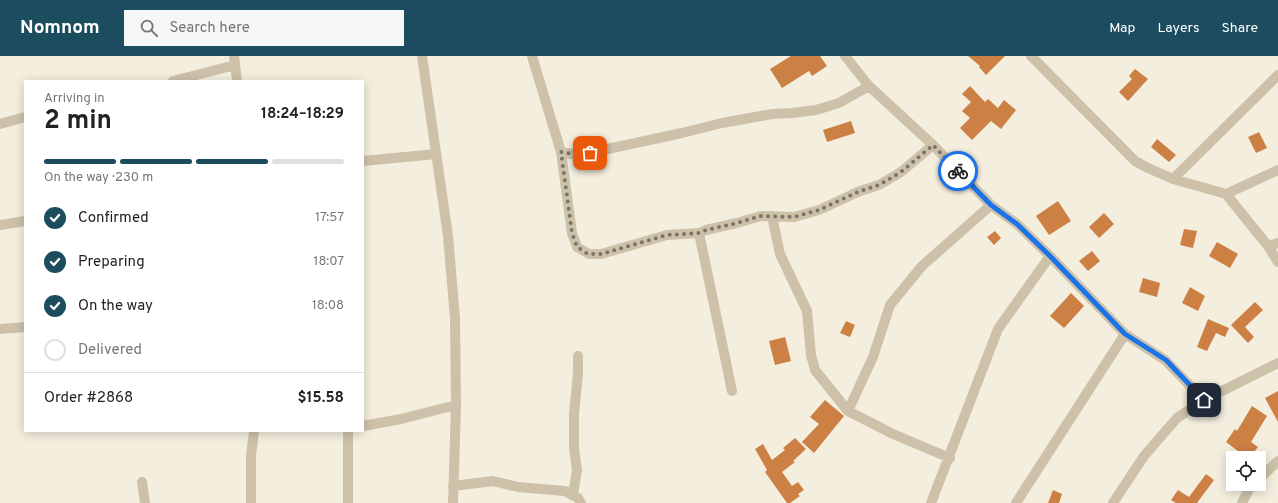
<!DOCTYPE html>
<meta charset="utf-8">
<style>
body{margin:0;font-family:Overpass,sans-serif;background:#f6f6f6;color:#222;height:100vh;display:flex;flex-direction:column;font-size:15px;white-space:nowrap}
*{box-sizing:border-box;margin:0}
p{font-size:13px;color:#767676}
.icon{flex:none;width:22px;height:22px;fill:none;stroke:currentColor;stroke-width:2;stroke-linecap:round;stroke-linejoin:round}
.map{position:relative;flex:1;overflow:hidden}
.sheet{position:absolute;left:24px;top:24px;width:340px;height:352px;display:flex;flex-direction:column;background:#fff;border-radius:0px;box-shadow:0 2px 10px #0003}
.sheet>*{flex:none}
.buttons{position:absolute;left:1226px;top:395px;display:grid;gap:8px}
.buttons a{display:grid;place-items:center;width:40px;height:40px;border-radius:0px;background:#fff;box-shadow:0 2px 10px #0003;font-size:20px}
.pin{position:absolute;display:grid;place-items:center;width:34px;height:34px;color:#fff;margin:-17px;border-radius:8px;box-shadow:0 2px 6px #0006}
.courier{position:absolute;display:grid;place-items:center;width:40px;height:40px;margin:-20px;border:3px solid #1a73e8;border-radius:50%;background:#fff;color:#222;box-shadow:0 1px 5px #0007}
.headline em{font-style:normal;font-weight:700}
.headline div{display:flex;flex-direction:column-reverse}
.headline{display:flex;align-items:center;justify-content:space-between;height:68px;padding:0 20px}
h1{font-size:26px;font-weight:700;line-height:30px}
.bar{display:grid;grid-template-columns:repeat(4,1fr);gap:6px 4px;align-content:center;height:48px;padding:0 20px}
.bar i{height:5px;border-radius:3px;background:#e0e0e0}
.bar .selected{background:#1c4d5e}
.bar p{grid-column:span 4}
.line{display:flex;align-items:center;gap:10px;padding:0 20px;border-top:1px solid #e0e0e0}
.line div{flex:1}
ol{padding:0 20px;list-style:none}
li{display:flex;align-items:center;gap:12px;height:44px}
li p{margin-inline-start:auto}
li .icon{padding:4px;border-radius:50%;background:#1c4d5e;color:#fff;stroke-width:4}
li:last-child{color:#767676}
li i{width:22px;height:22px;border:2px solid #e0e0e0;border-radius:50%}
header{display:flex;align-items:center;gap:24px;box-sizing:border-box;height:56px;padding:0 20px;background:#1c4d5e;color:#fff}
header strong{font-size:19px}
nav{display:flex;gap:22px;margin-inline-start:auto;font-size:14px}
.search{width:280px;height:36px;background:#f6f6f6;display:flex;align-items:center;gap:10px;box-sizing:border-box;padding:0 14px;border-radius:0px;color:#767676;font-size:15px}
.map>svg:first-child{display:block}
.building{fill:#cc8044}
.lines{fill:none;stroke-linecap:round;stroke-linejoin:round}
.minor{stroke:#cdc1a9;stroke-width:10}
.done{stroke:#7b7468;stroke-width:4;stroke-dasharray:0 7.2}
.route{stroke:#1a73e8;stroke-width:5}
</style>
<header>
<strong>Nomnom</strong>
<div class="search"><svg class="icon" aria-label="search" viewBox="0 0 24 24"><circle cx="10" cy="10" r="6"/><path d="M15 15l6 6"/></svg>Search here</div>
<nav><a>Map</a><a>Layers</a><a>Share</a></nav>
</header>
<div class="map">
<svg width="1278" height="447" viewBox="0 0 1278 447">
<rect width="100%" height="100%" fill="#f4eede"/>
<path class="building" d="M791,0h29l7,10 -15,10 -3,-5 -27,17 -12,-19z
M968,0h37l-19,19 -7,-8 1,-1z
M1135,13l13,10 -20,22 -9,-9 13,-13 -3,-3z
M970,30l15,16 3,-3 10,9 6,-8 12,10 -15,19 -10,-8 -19,19 -12,-12 10,-10 -8,-7 9,-9 -9,-8z
M851,65l4,12 -28,9 -4,-12z
M1259,76l8,16 -11,5 -8,-16z
M1157,83l19,16 -7,7 -18,-15z
M1058,145l13,20 -22,14 -13,-19z
M1104,157l10,11 -15,14 -10,-11z
M1184,173l13,2 -4,17 -13,-3z
M995,175l6,7 -7,7 -7,-8z
M1217,186l21,12 -8,14 -21,-12z
M1092,195l8,10 -12,10 -9,-10z
M1143,222l17,5 -3,14 -18,-5z
M1190,231l15,9 -7,15 -16,-8z
M1071,237l13,13 -20,22 -14,-12z
M1255,246l8,8 -18,17 9,10 -6,6 -17,-18z
M1208,263l21,9 -4,9 -9,-4 -9,18 -10,-4z
M846,265l9,4 -5,12 -10,-4z
M785,281l6,24 -16,4 -6,-24z
M1278,335v31l-13,-24z
M825,344l19,16 -30,37 -12,-11 17,-18 -9,-7z
M1252,350l15,10 -16,26 7,5 -9,11h-2l-21,-16 9,-13 2,2z
M795,382l11,11 -13,12 2,1 -13,10 10,14 6,-4 6,8 -6,4 2,2 -10,7h-3l-22,-31 2,-2 -12,-21 8,-5 9,16 13,-10 -2,-2z
M1206,418l8,6 -17,23h-21l-5,-3 7,-10 11,7z
M1053,434l9,4 -3,9h-11z"/>
<g class="lines">
<path class="minor" d="M234,0l3,25
M422,0l26,180 7,83 1,86 -3,98
M532,0l29,96 12,2 16,-1 93,-20 40,-10 50,-9 20,-1 24,-3 23,-7 30,-17
M845,0l24,30 64,59 58,60 26,19 33,32 75,78 40,26 39,40
M1031,0l104,105 13,7 25,11 53,15 42,52 10,16
M173,25l62,-16
M0,68l25,-7
M561,96l11,81 5,14 12,7h12l66,-19 32,-2 7,-3 31,-7 24,-7 33,1 25,-7 41,-19 19,-6 22,-13 32,-27
M363,105l73,-7
M1173,123l105,-104
M1226,138l52,-24
M772,160l8,38 27,57 4,44 4,15 33,41 45,23 57,24
M0,169l25,-4
M699,177l33,158
M1268,190l10,-3
M0,273l25,-2
M848,355l25,-54 17,-52 32,-39 69,-61
M363,370l38,-7 55,-14
M1259,423l19,-18
M142,426l3,21
M453,430l40,-5 25,6 47,4 13,7 3,5
M573,438l4,-24 -3,-22v-34l4,-41v-17
M251,447v-47l3,-25
M348,447v-72
M931,447l67,-174 52,-73
M1016,447l109,-169
M1113,447l31,-47 33,-38 27,-18 74,-37
M1242,447l7,-14 5,-5"/>
</g>
<g class="lines">
<path class="done" d="M590,97l-17,1 -12,-2 11,81 5,14 11,7h13l66,-19 32,-2 7,-3 31,-7 24,-7 33,1 25,-7 41,-19 19,-6 22,-13 32,-27 25,26"/>
<path class="route" d="M958,115l33,34 26,19 33,32 75,78 41,26 38,40"/>
</g>
</svg>
<div class="buttons">
<a><svg class="icon" aria-label="locate" viewBox="0 0 24 24"><circle cx="12" cy="12" r="6"/><path d="M12 2v4M12 18v4M2 12h4M18 12h4"/></svg></a>
</div>
<div class="pin" style="left:590px;top:97px;background:#ea580c"><svg class="icon" aria-label="bag" viewBox="0 0 24 24"><path d="M5 8h14l-1 12H6zM9 8a3 3 0 0 1 6 0"/></svg></div>
<div class="pin" style="left:1204px;top:344px;background:#1f2937"><svg class="icon" aria-label="home" viewBox="0 0 24 24"><path d="M3 11l9-7 9 7M6 9v11h12V9"/></svg></div>
<div class="courier" style="left:958px;top:115px"><svg class="icon" aria-label="bike" viewBox="0 0 24 24"><circle cx="6" cy="16" r="4"/><circle cx="18" cy="16" r="4"/><path d="M6 16l4-8h5l3 8M10 8l3 8H6M13 5h3"/></svg></div>
<section class="sheet">
<div class="headline"><div><h1>2 min</h1><p>Arriving in</p></div><em>18:24–18:29</em></div>
<div class="bar"><i class="selected"></i><i class="selected"></i><i class="selected"></i><i></i><p>On the way · 230 m</p></div>
<ol>
<li><svg class="icon" aria-label="check" viewBox="0 0 24 24"><path d="M5 12l5 5 9-10"/></svg>Confirmed<p>17:57</p></li>
<li><svg class="icon" aria-label="check" viewBox="0 0 24 24"><path d="M5 12l5 5 9-10"/></svg>Preparing<p>18:07</p></li>
<li><svg class="icon" aria-label="check" viewBox="0 0 24 24"><path d="M5 12l5 5 9-10"/></svg>On the way<p>18:08</p></li>
<li><i></i>Delivered</li>
</ol>
<div class="line" style="height:52px"><div>Order #2868</div><b>$15.58</b></div>
</section>
</div>
